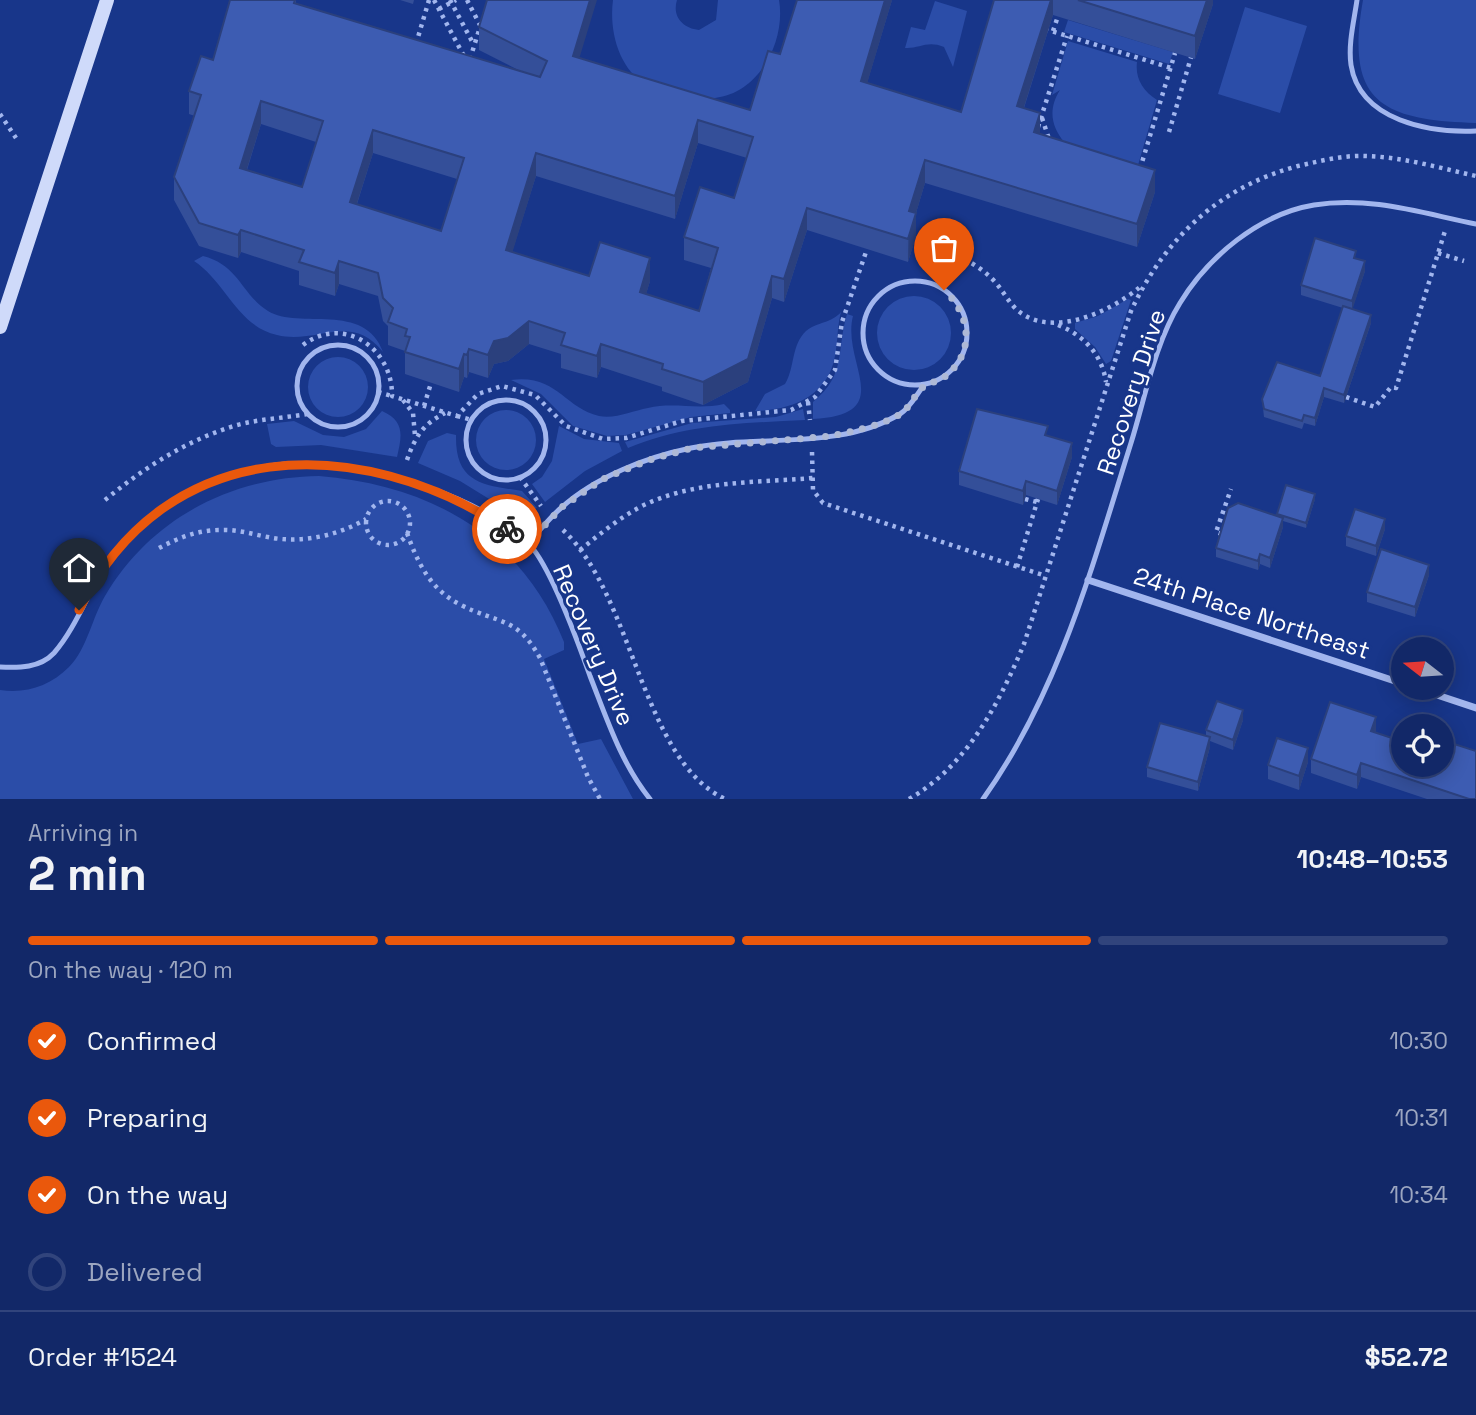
<!DOCTYPE html>
<meta charset="utf-8">
<style>
body{margin:0;font-family:"Space Grotesk",sans-serif;background:#1f3471;color:#f1f3f6;height:100vh;display:flex;flex-direction:column;font-size:26px;white-space:nowrap}
*{box-sizing:border-box;margin:0}
p{font-size:23px;color:#9ca6c0}
.icon{flex:none;width:38px;height:38px;fill:none;stroke:currentColor;stroke-width:2;stroke-linecap:round;stroke-linejoin:round}
.map{position:relative;height:799px;overflow:hidden}
.panel{display:flex;flex-direction:column;background:#122868;flex:1}
.panel>*{flex:none}
.needle{width:46px;rotate:287deg}
.fabs{position:absolute;left:1391px;top:637px;display:grid;gap:14px}
.fabs a{display:grid;place-items:center;width:63px;height:63px;border-radius:50%;background:#122868;box-shadow:0 4px 18px #0003,0 0 0 2px #31447c;font-size:35px}
.pin{position:absolute;display:grid;place-items:center;width:60px;height:60px;color:#fff;margin:-72px -30px;border-radius:50% 50% 50% 0;rotate:-45deg;box-shadow:0 0 7px #0007}
.pin .icon{rotate:45deg}
.courier{position:absolute;display:grid;place-items:center;width:70px;height:70px;margin:-35px;border:5px solid #ea580c;border-radius:50%;background:#fff;color:#222;box-shadow:0 2px 9px #0007}
.headline em{font-style:normal;font-weight:600}
.headline div{display:flex;flex-direction:column-reverse}
.headline{display:flex;align-items:center;justify-content:space-between;height:119px;padding:0 28px}
h1{font-size:46px;font-weight:600;line-height:52px}
.bar{display:grid;grid-template-columns:repeat(4,1fr);gap:10px 7px;align-content:center;height:84px;padding:0 28px}
.bar i{height:9px;border-radius:5px;background:#31447c}
.bar .on{background:#ea580c}
.bar p{grid-column:span 4}
.line{display:flex;align-items:center;gap:18px;padding:0 28px;border-top:2px solid #31447c}
.line div{flex:1}
ol{padding:0 28px;list-style:none}
li{display:flex;align-items:center;gap:21px;height:77px}
li p{margin-inline-start:auto}
li .icon{padding:7px;border-radius:50%;background:#ea580c;color:#fff;stroke-width:4}
li:last-child{color:#9ca6c0}
li i{width:38px;height:38px;border:4px solid #31447c;border-radius:50%}
.map>svg:first-child{display:block}
.green{fill:#2b4da8}
.lines{fill:none;stroke-linecap:round;stroke-linejoin:round}
.path{stroke:#a2b6ee;stroke-width:4.5;stroke-dasharray:3.5 5;stroke-linecap:butt}
.service{stroke:#a2b6ee;stroke-width:5}
.minor{stroke:#a2b6ee;stroke-width:7}
.secondary{stroke:#cfdafa;stroke-width:14}
.wall{fill:#344f99;fill-rule:evenodd}
.shaded-wall{fill:#2b407d}
.building{fill:#3d5cb2;stroke:#2b407d;stroke-width:2;fill-rule:evenodd}
.done{stroke:#aeb9d6;stroke-width:7;stroke-dasharray:0 12.6}
.route{stroke:#ea580c;stroke-width:9}
.labels{text-anchor:middle;dominant-baseline:central;stroke-width:6;stroke-linejoin:round;paint-order:stroke}
.street-label{font-size:24px;fill:#fff;stroke:#18368a}
</style>
<div class="map">
<svg width="1476" height="799" viewBox="0 0 1476 799">
<rect width="100%" height="100%" fill="#18368a"/>
<path class="green" d="M613,0h64c-5,16 5,28 22,30l17,-10 2,-20h61c7,40 -19,93 -64,98 -9,1 -22,-3 -31,-5 -11,-2 -27,-3 -37,-8 -29,-16 -38,-55 -34,-85z
M1363,0h113v123c-95,-3 -131,-21 -113,-123z
M935,1l32,10 -14,56 -9,-20c-17,-7 -25,2 -39,1l6,-21 14,3z
M1245,7l62,19 -27,87 -62,-19z
M1068,20l105,32 -4,12 -105,-32z
M1068,41l69,21c-2,17 6,29 20,38l-21,72 -72,-30c-13,-16 -16,-33 -4,-52l-8,5z
M203,256c36,9 38,38 65,55 31,19 97,-10 115,41 -32,-41 -66,-7 -106,-17 -40,-9 -51,-53 -83,-74z
M877 333a37 37 0 1 1 74 0a37 37 0 1 1-74 0Z
M1128,299l3,1 -20,61 -5,3 -11,-17 -20,-18v-6l23,-7z
M841,312c-4,15 -3,29 -6,44 -7,40 -43,54 -80,55l10,-17 20,-10c10,-16 6,-39 21,-53 11,-9 26,-8 35,-19z
M847,314l6,2c-12,47 46,98 -40,103v-17c34,-28 23,-51 34,-88z
M308 387a30 30 0 1 1 60 0a30 30 0 1 1-60 0Z
M511,380c46,-6 53,28 88,36 17,3 33,-5 49,-8 25,-6 50,2 76,-4l6,6v3l-39,4 -65,18 -19,1 -34,-10 -32,-32z
M803,409l2,11c-61,3 -120,4 -177,28l-3,-6 67,-19 84,-6z
M476 440a30 30 0 1 1 60 0a30 30 0 1 1-60 0Z
M382,411c23,10 20,25 15,46l-76,-12 -45,2 -5,-3 -4,-20 27,-3 29,14 21,2 22,-8z
M559,426l25,13 35,4 3,8 -37,20 -40,31 -13,-18 10,-7 10,-16z
M447,433l9,2c-1,49 28,50 66,56l15,17 -15,4 -15,-2 -47,-29 -42,-18 10,-22z
M319,476c111,9 202,59 245,166v8l-20,9 34,85 23,-5 32,60h-633v-109c26,4 50,-4 69,-23 18,-18 23,-49 36,-71 45,-77 126,-119 214,-120z"/>
<g class="lines">
<path class="path" d="M434,0l31,58
M450,0l24,45
M467,0l13,25
M439,9l17,-9
M1045,29l126,39
M1053,31l5,-15
M416,44l13,-44
M470,59l10,-32
M0,114l16,24
M1042,118l7,21
M1038,127l29,-91
M1169,132l23,-78
M1140,169l35,-116
M941,249c21,8 40,17 55,34 7,8 12,18 20,26 34,31 94,3 124,-22
M1438,253l26,8
M1058,325c26,10 44,30 48,57
M303,345c41,-31 90,4 89,51l65,20 21,-22 24,-8 33,9 31,31 37,13 23,-1 56,-17 109,-11 24,-13 20,-27 7,-48 25,-73
M378,392l14,4
M1346,397l29,10 16,-20 5,1 49,-157
M403,400l10,13 2,23
M808,402l2,18
M424,406l7,-23
M457,416l15,4
M812,452l1,38 10,13 223,73
M407,460c8,-23 16,-36 38,-47
M520,477l21,29
M1025,499l12,3
M105,500c40,-33 82,-60 132,-75 23,-6 47,-7 70,-11
M366 523a22 22 0 1 1 44 0a22 22 0 1 1-44 0Z
M563,530c71,66 78,229 162,269
M407,533c11,31 24,57 54,72 37,19 56,11 79,53l48,119 12,22
M1222,534l-6,-2 15,-43
M159,548c19,-10 39,-18 61,-18 18,-1 35,5 53,8 31,5 66,-3 93,-19
M580,550c20,-16 39,-32 62,-44 53,-26 114,-23 171,-28
M1017,567l21,-68
M909,799c59,-34 90,-96 115,-155l107,-333c34,-73 88,-124 167,-145 22,-5 45,-11 68,-10 37,1 74,12 110,20"/>
<path class="service" d="M1357,0c-3,21 -9,44 -6,65 9,56 79,68 125,66
M863 333a52 52 0 1 1 104 0a52 52 0 1 1-104 0Z
M297 386a41 41 0 1 1 82 0a41 41 0 1 1-82 0Z
M466 440a40 40 0 1 1 80 0a40 40 0 1 1-80 0Z
M528,543c11,-11 21,-25 33,-35 34,-31 86,-51 130,-60 67,-14 147,3 209,-34 10,-6 17,-20 24,-29
M0,667c19,1 40,1 54,-14 22,-25 35,-63 54,-91 45,-62 132,-104 208,-98 67,4 161,32 211,78 22,20 52,103 63,134 17,43 31,87 60,123
M983,799c76,-107 109,-232 148,-356 14,-45 24,-100 49,-140 28,-46 79,-89 134,-98 56,-9 107,8 162,19"/>
<path class="minor" d="M1088,580l316,104
M1416,688l60,20"/>
<path class="secondary" d="M0,327l107,-327"/>
</g>
<path class="wall" d="M296,0v4l228,69 -45,-23v-23l271,83 30,-56 112,-54 -25,83 94,29 33,-112h219v4l-18,55 -142,-44 -29,93 16,26 115,58 -18,55 -212,-64 -9,30v23l-8,26 -101,-32 -23,72 -12,-4 -24,84 -45,23 -41,-14v-4l-61,-20 -4,11 -36,-10v-14l-32,-10 -21,17 -14,3 -6,14 -19,-6 -2,6 -3,-1 -5,15 -54,-18v-23l-17,-6v-19l-5,-5 -5,-25 -39,-12 -4,12 -36,-11v-14l-58,-19 -3,6 -39,-12 -25,-46v-23l21,-61 -6,-2v-23l24,-31zM261,124l55,18 -14,45 -55,-17zM698,143l49,15 -13,40 -50,39v23l27,8 -12,43 -53,-17 4,-13 -61,-5 -77,-24 24,-76 139,43zM373,153l84,26 -16,52 -84,-27z
M400,0h14l-1,4z
M1356,258l9,13 -13,38 19,14 -27,80 -20,-6 -9,29 -11,-3 -2,6 -38,-12 -2,-18 58,-23 23,-68 -42,-13v-10z
M1048,436l24,21 -15,48 -31,-10 -3,10 -64,-20v-14z
M1315,499l-9,29 -23,-7v6l-13,41 -10,-4 -2,6 -42,-13v-9l61,-32v-2z
M1385,529l-9,27 -30,-10v-10z
M1429,575l-14,42 -48,-15v-10z
M1243,720l-10,30 -23,-9v6l-12,44 -51,-14v-10l59,-31v-6z
M1376,731l-1,2 101,66h-49l-66,-22 -4,12 -46,-16v-14z
M1308,762l-9,28 -31,-11v-14z"/>
<path class="shaded-wall" d="M590,0h7l-24,79v-23z
M885,0h7l-31,104v-23z
M1051,0h2v15l-36,114v-23z
M1207,0h6v4l-18,55v-23z
M261,101v23l-21,67v-23z
M1040,113v23l-6,-4z
M698,120v23l-23,76v-23z
M373,130v23l-23,72v-23z
M536,153v23l-30,97v-23z
M925,160v23l-9,30v23l-8,26 1,-51z
M1155,170v22l-18,55v-23z
M807,208v22l-23,72v-23z
M241,230v22l-3,6v-23z
M650,258v23l-10,34v-23z
M339,261v23l-4,12v-23z
M1365,261v10l-13,40v-10z
M772,276v22l-24,84 -45,23v-23z
M1371,315v8l-27,80v-8z
M529,321v23l-21,17 -14,3 -6,14v-23l6,-14z
M601,344v23l-4,11v-22z
M469,349v23l-2,6v-23z
M464,354v23l-5,15v-23z
M1324,388v9l-9,29v-8z
M1072,443v14l-15,48v-14z
M1026,481v14l-3,10v-14z
M1315,494v5l-9,29v-5z
M1283,518v9l-13,41v-10z
M1385,519v10l-9,27v-10z
M1260,554v10l-2,6v-9z
M1429,565v10l-14,42v-10z
M1243,710v10l-10,30v-10z
M1376,717v14l-5,14v-14z
M1210,737v10l-12,44v-9z
M1308,748v14l-9,28v-14z
M1361,763v14l-4,12v-14z"/>
<path class="building" d="M230,0h65l-1,3 246,74 7,-16 -68,-34 8,-27h103l-17,56 177,54 18,-59 12,3 17,-54h88l-24,81 100,31 33,-112h57l-34,106 23,7 -6,19 121,38 -18,54 -212,-64 -16,51 7,2 -8,26 -101,-31 -23,71 -12,-3 -24,83 -45,23 -41,-13 1,-5 -62,-20 -4,12 -36,-11 4,-12 -36,-12 -21,17 -14,3 -6,14 -19,-6 -2,6 -3,-1 -5,15 -54,-17 5,-15 -5,-1 2,-7 -19,-7 5,-14 -10,-10 -5,-25 -39,-12 -4,12 -36,-11 5,-12 -63,-20 -3,5 -39,-12 -25,-46 27,-82 -12,-4 12,-35 12,4zM261,101l62,20 -21,66 -62,-19zM698,120l55,17 -19,61 -34,-11 -16,50 34,11 -19,63 -59,-19 10,-34 -50,-16 -11,34 -83,-26 30,-97 139,43zM373,130l91,28 -23,73 -91,-29z
M1078,0h129l-12,36z
M1315,238l41,13 -2,7 11,3 -13,40 -51,-16z
M1343,306l28,9 -27,80 -20,-7 -9,30 -11,-3 -2,6 -38,-12 -2,-10 15,-37 43,14z
M977,409l71,17 -3,9 27,8 -15,48 -31,-10 -3,10 -64,-20z
M1286,485l29,9 -9,29 -29,-9z
M1238,503l45,15 -13,40 -10,-4 -2,7 -42,-13 12,-40z
M1355,509l30,10 -9,27 -30,-10z
M1381,549l48,16 -14,42 -48,-15z
M1217,701l26,9 -10,30 -27,-10z
M1330,702l46,15 -5,14 33,11v23h38v-25l34,11v48h-7l-108,-36 -4,12 -46,-16z
M1160,723l50,14 -12,45 -51,-15z
M1277,738l31,10 -9,28 -31,-11z"/>
<g class="lines">
<path class="done" d="M507,529l21,14 34,-36 41,-28 46,-19 43,-12 139,-12c18,-4 58,-12 72,-24 8,-7 12,-18 20,-25 6,-5 14,-5 20,-9 33,-24 28,-63 1,-88"/>
<path class="route" d="M79,610c86,-176 280,-178 428,-81"/>
</g>
<g class="labels">
<g class="street-label">
<text transform="translate(1131 392) rotate(-72)">Recovery Drive</text>
<text transform="translate(1252 613) rotate(18)">24th Place Northeast</text>
<text transform="translate(594 645) rotate(67)">Recovery Drive</text>
</g>
</g>
</svg>
<div class="fabs">
<a><svg class="needle" viewBox="-14 -14 28 28"><path d="M0-13l5 13h-10z" fill="#e53935"/><path d="M0 13l5-13h-10z" fill="#9ca6c0"/></svg></a>
<a><svg class="icon" aria-label="locate" viewBox="0 0 24 24"><circle cx="12" cy="12" r="6"/><path d="M12 2v4M12 18v4M2 12h4M18 12h4"/></svg></a>
</div>
<div class="pin" style="left:944px;top:290px;background:#ea580c"><svg class="icon" aria-label="bag" viewBox="0 0 24 24"><path d="M5 8h14l-1 12H6zM9 8a3 3 0 0 1 6 0"/></svg></div>
<div class="pin" style="left:79px;top:610px;background:#1f2937"><svg class="icon" aria-label="home" viewBox="0 0 24 24"><path d="M3 11l9-7 9 7M6 9v11h12V9"/></svg></div>
<div class="courier" style="left:507px;top:529px"><svg class="icon" aria-label="bike" viewBox="0 0 24 24"><circle cx="6" cy="16" r="4"/><circle cx="18" cy="16" r="4"/><path d="M6 16l4-8h5l3 8M10 8l3 8H6M13 5h3"/></svg></div>
</div>
<section class="panel">
<div class="headline"><div><h1>2 min</h1><p>Arriving in</p></div><em>10:48–10:53</em></div>
<div class="bar"><i class="on"></i><i class="on"></i><i class="on"></i><i></i><p>On the way · 120 m</p></div>
<ol>
<li><svg class="icon" aria-label="check" viewBox="0 0 24 24"><path d="M5 12l5 5 9-10"/></svg>Confirmed<p>10:30</p></li>
<li><svg class="icon" aria-label="check" viewBox="0 0 24 24"><path d="M5 12l5 5 9-10"/></svg>Preparing<p>10:31</p></li>
<li><svg class="icon" aria-label="check" viewBox="0 0 24 24"><path d="M5 12l5 5 9-10"/></svg>On the way<p>10:34</p></li>
<li><i></i>Delivered</li>
</ol>
<div class="line" style="height:91px"><div>Order #1524</div><b>$52.72</b></div>
</section>
